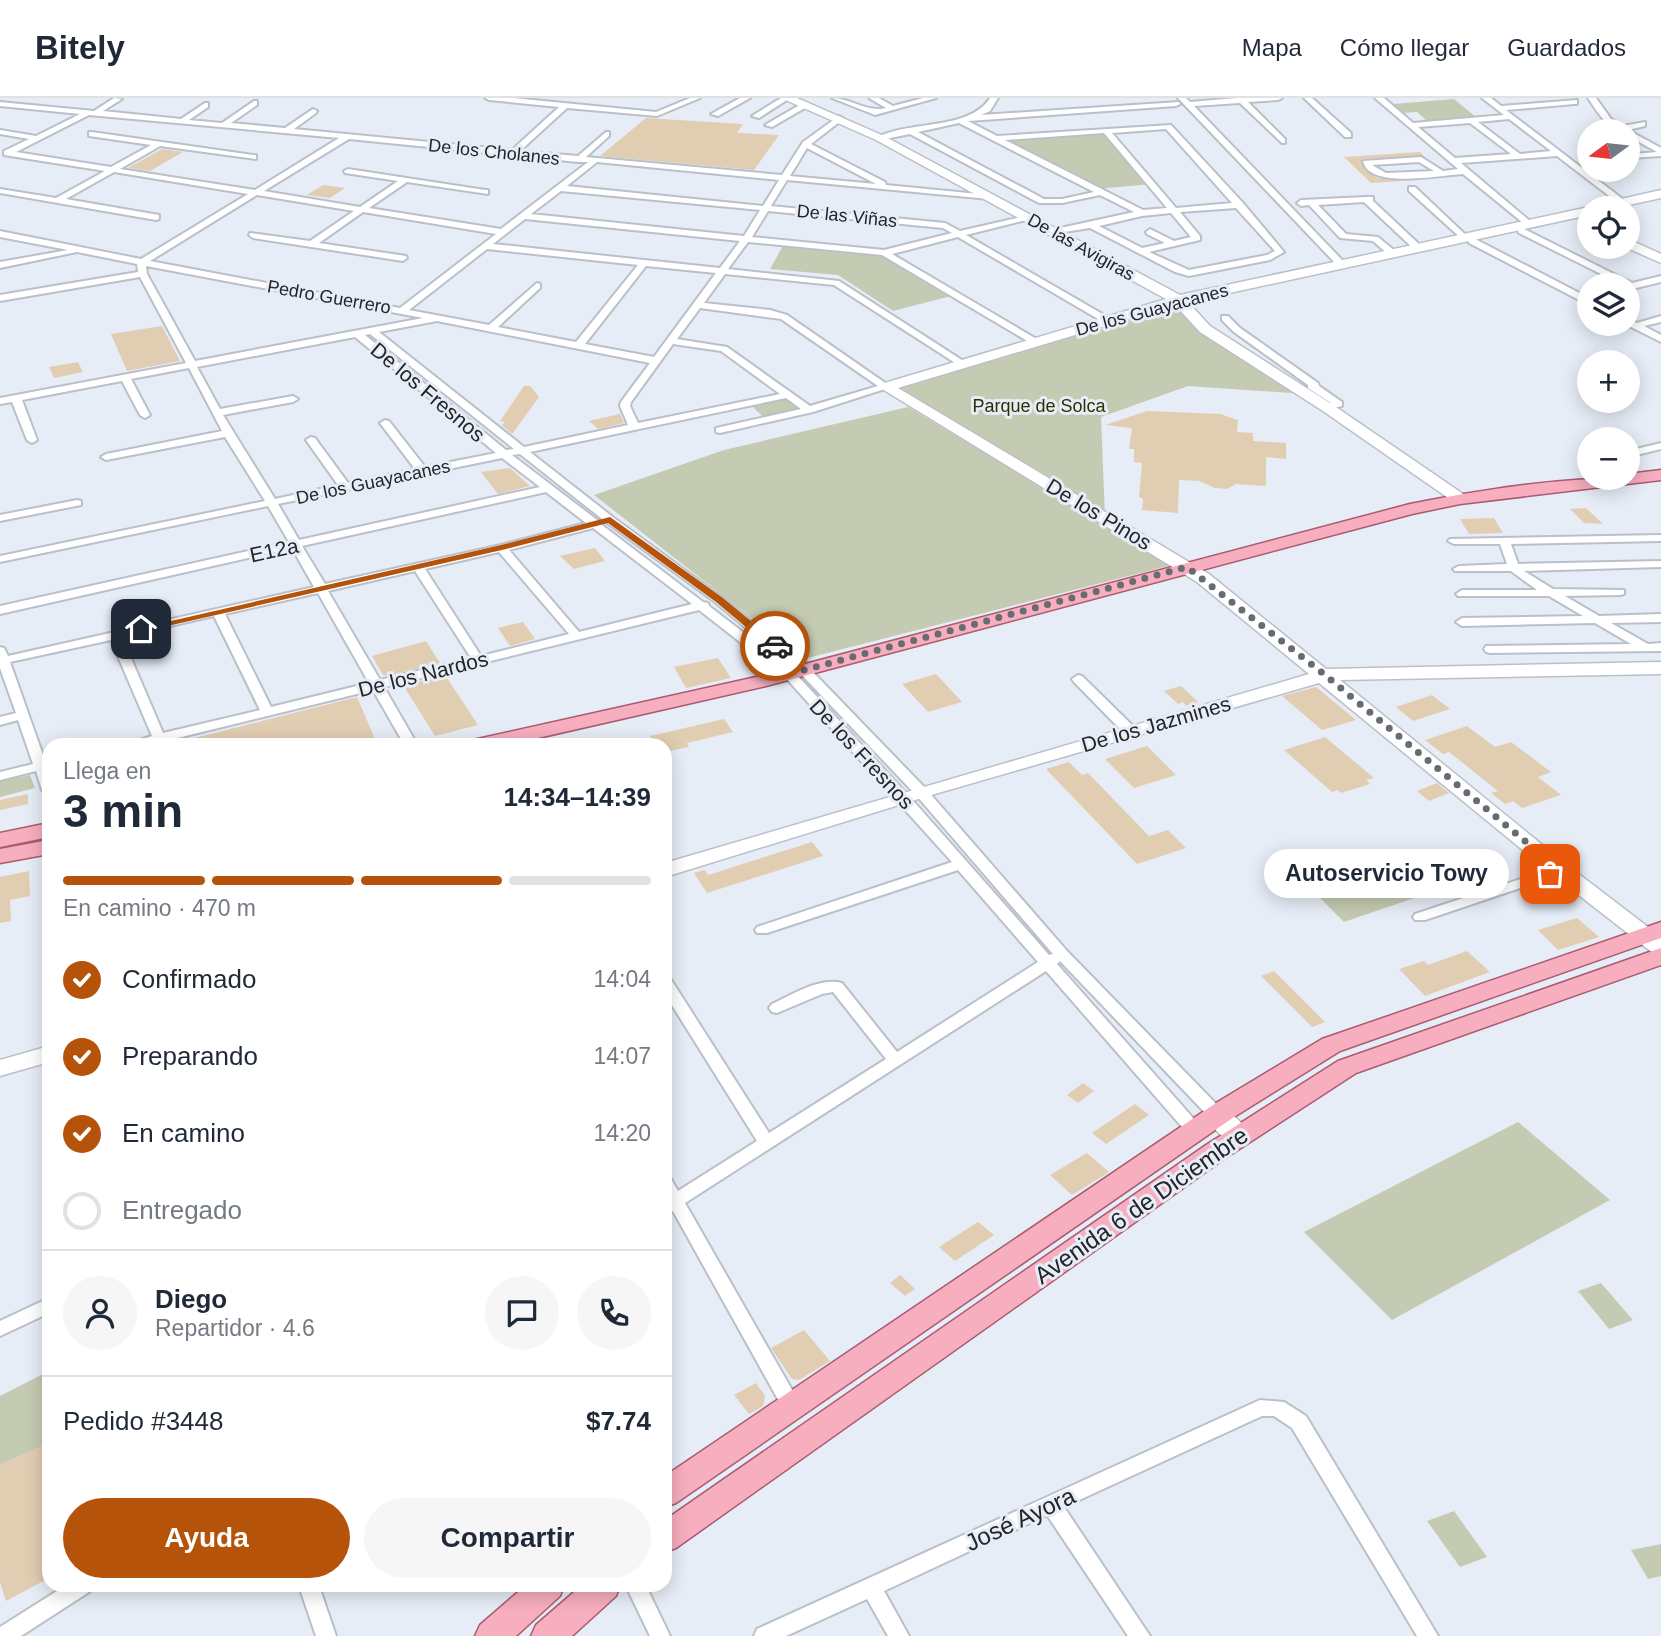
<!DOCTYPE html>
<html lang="es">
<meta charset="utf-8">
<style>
body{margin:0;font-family:Arial,sans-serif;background:#f6f6f7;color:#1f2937;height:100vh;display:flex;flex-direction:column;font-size:26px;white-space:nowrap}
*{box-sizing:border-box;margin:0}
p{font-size:23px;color:#747a83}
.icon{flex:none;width:38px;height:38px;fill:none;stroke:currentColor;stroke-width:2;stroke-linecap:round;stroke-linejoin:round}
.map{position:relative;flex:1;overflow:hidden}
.side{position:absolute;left:42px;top:640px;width:630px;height:854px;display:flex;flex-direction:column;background:#fff;border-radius:21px;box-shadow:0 4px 18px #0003}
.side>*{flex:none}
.needle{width:46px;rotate:255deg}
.fabs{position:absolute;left:1577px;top:21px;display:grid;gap:14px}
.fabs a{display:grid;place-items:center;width:63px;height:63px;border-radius:50%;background:#fff;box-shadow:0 4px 18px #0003;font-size:35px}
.pin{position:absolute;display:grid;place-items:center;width:60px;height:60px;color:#fff;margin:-30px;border-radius:14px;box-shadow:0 4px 10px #0006}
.courier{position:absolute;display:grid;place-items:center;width:70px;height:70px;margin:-35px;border:5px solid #b45309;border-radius:50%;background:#fff;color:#222;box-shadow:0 2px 9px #0007}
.bubble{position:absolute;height:49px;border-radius:24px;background:#fff;box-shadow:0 4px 18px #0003;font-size:23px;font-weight:700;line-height:49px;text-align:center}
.summary em{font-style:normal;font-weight:700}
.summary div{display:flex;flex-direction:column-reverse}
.summary{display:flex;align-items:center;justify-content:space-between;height:119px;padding:0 21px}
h1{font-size:46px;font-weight:700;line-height:52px}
.bar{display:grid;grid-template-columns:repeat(4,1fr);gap:10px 7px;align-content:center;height:84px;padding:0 21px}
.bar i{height:9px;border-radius:5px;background:#e0e1e3}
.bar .on{background:#b45309}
.bar p{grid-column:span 4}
.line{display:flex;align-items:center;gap:18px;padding:0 21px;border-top:2px solid #e0e1e3}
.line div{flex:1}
.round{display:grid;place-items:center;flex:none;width:74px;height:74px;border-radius:37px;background:#f6f6f7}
ol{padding:0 21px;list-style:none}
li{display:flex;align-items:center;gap:21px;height:77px}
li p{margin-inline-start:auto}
li .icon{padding:7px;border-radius:50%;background:#b45309;color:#fff;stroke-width:4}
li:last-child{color:#747a83}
li i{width:38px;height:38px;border:4px solid #e0e1e3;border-radius:50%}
.action{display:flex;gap:14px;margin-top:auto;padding:14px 21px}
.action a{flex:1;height:80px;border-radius:42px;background:#b45309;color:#fff;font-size:28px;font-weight:700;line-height:80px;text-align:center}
.action a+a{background:#f6f6f7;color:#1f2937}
header{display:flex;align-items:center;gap:42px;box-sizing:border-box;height:98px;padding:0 35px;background:#fff;border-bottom:2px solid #e0e1e3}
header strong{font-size:33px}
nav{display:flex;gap:38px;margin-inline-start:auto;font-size:24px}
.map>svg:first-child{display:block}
.green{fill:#c5cbb2}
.building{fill:#e1cdb1}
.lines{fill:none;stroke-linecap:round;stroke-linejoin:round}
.street-casing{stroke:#bac0c9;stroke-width:4}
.secondary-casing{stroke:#bac0c9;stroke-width:3}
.primary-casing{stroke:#a95b6f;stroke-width:3}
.street{fill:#fff;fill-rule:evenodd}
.secondary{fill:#fff;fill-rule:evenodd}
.primary{fill:#f7aebf;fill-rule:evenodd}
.route{fill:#b45309}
.done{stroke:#686b71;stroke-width:7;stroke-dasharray:0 12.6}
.labels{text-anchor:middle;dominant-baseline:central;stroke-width:6;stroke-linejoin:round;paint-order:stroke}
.far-street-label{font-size:18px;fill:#232529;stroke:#e7edf7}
.far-park-label{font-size:18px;fill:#2b3200;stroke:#e7edf7}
.street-label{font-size:21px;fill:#232529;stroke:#e7edf7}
.near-street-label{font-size:24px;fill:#232529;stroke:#e7edf7}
</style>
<header>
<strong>Bitely</strong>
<nav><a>Mapa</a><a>Cómo llegar</a><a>Guardados</a></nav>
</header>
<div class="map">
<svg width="1661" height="1538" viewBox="0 0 1661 1538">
<rect width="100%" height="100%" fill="#e7edf7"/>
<path class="green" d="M1454,1l23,19 -49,4 -11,-10 -14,1 -10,-9z
M1106,33l46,53 -55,5 -98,-51z
M784,146l99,11 68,41 -58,15 -55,-36 -68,-6z
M1178,202l27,29 100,65 -117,-8 -87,31 4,100 -219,-130z
M786,299l12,12 -35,8 -12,-12z
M908,309l264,158 -368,94 -210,-164 130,-45z
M30,677l5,13 -35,9v-16z
M1384,757l42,39 -82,28 -41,-41z
M1518,1024l92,78 -218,120 -88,-88z
M1601,1185l32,37 -24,9 -31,-38z
M49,1273v72l-49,22v-69z
M1454,1413l33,46 -27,10 -33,-46z
M1661,1446v32l-13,3 -17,-29z"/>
<path class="building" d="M646,20l97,6 -6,9 42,2 -25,35 -154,-14z
M162,51l21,3 -33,19 -22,-3z
M1420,54l4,4 -63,3 5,12 11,7 25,3 -31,2 -27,-26z
M323,87l22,3 -15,10 -23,-3z
M162,228l18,35 -53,10 -16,-37z
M78,264l5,10 -29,6 -5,-11z
M524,288h6l9,11 -27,37 -10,-9 3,-3 -5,-1z
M1147,313l73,3 18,6 -1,12 16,1v8l33,2v16l-20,-2v29l-30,-2 -9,5 -12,-1 -16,-7 -20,-1 -1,33 -36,-3 1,-11 -4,-2 3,-34 -8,-1v-13h-5l3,-21 -27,-3z
M620,316l4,9 -26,6 -9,-8z
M510,370l20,18 -32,8 -17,-22z
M1586,410l17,16 -19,-1 -14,-14z
M1494,420l9,15 -34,1 -9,-15z
M595,450l10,13 -31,8 -14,-13z
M523,524l12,17 -25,7 -12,-18z
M426,543l14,22 -53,13 -4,-1 -11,-19z
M718,560l13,20 -45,10 -12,-21z
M936,576l26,28 -34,10 -26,-28z
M445,577l33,50 -43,11 -32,-51z
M1181,588l17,16 -12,4 -3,-4 -5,2 -14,-13z
M1316,589l40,33 -34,10 -40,-34z
M1432,597l18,14 -37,12 -17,-14z
M357,599l21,49h-199v-4z
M724,621l9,13 -46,11 2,4 -24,5v-6h-10l-5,-10z
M1467,628l28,21 16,-5 40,30 -13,5 23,18 -39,13 -9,-7 -8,3 -14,-11 7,-2 -49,-39 -6,2 -18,-14z
M1325,639l49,41 -8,2 4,4 -29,9 -3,-3 -6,2 -48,-42z
M1147,648l29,29 -42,13 -29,-29z
M1069,664l13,13 6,-2 61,63 19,-6 18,18 -49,16 -91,-95z
M1437,685l12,10 -20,8 -12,-10z
M28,696v10l-28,6v-10z
M812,744l11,14 -116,37 -13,-20 11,-3 3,5z
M29,773l1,25 -20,4 1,21 -11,2v-46z
M1577,820l22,19 -41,13 -20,-20z
M1467,853l23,21 -65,24 -26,-27 25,-8 4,4z
M1274,873l51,51 -13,5 -51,-51z
M1083,985l11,8 -16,12 -11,-8z
M1135,1006l14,11 -43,29 -14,-11z
M1087,1055l22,19 -37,23 -22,-20z
M978,1124l16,13 -39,26 -16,-14z
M900,1177l15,14 -10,7 -15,-13z
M804,1232l26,31 -31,19 -7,-1 -21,-31z
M756,1285l9,13 -2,10 -14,8 -15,-19z
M49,1345v135l-43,23 -6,-19v-117z"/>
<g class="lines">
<defs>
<path id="street" d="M114,0l8,1 -19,12 78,8 24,-16h3v4l-19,13 33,3 32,-22h3v4l-26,18 54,5 28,-19 4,2 -1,2 -22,16 218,21 47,-43 -70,-7 -4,-2h28l143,14 34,-14h10l-43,18 -90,-8 -47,43 58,5 28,-24h3v4l-23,21 196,18 21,-33 36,-26 4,2 -1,2 -31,24 74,38 1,3 103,10 4,2 -4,2 -202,-19 -16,26 174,17 15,8 70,-16v4l-64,16 145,84v4h-6l-147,-86 -66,17 148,87v4h-6l-152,-90 -134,-13 -20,27 111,12 129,83 -8,2 -126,-81 -109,-11 -21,29 66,7 17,5 104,72 -78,25 -93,21 -4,-1v-4l85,-19 -15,-11 -256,54 84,66 109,80 85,69 118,122 141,162 156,160 2,4 -2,4h-12l-151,-158 -3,3 144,163 2,4 -2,4h-12l-143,-164 -361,232 114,199 2,5 -2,5 -7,3 -7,-3 -112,-201 -8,3v-37l6,2 7,12 79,-50 -92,-147v-17l5,1 99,155 117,-74 -53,-67 -11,2 -45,19 -5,-1 -3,-4 3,-4c20,-9 47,-27 70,-21l55,69 141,-90 -80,-92 -191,63h-10l-2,-3 2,-3 195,-65 -167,-185 -86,-67 -315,77 34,59h-13l-32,-56 -228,56h-24l31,-10 -41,-96 -101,22 35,99 4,-1v34l-7,-4 -6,-19 -36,9v-8l33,-8 -15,-44 -18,5v-8l16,-4 -16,-45v-21l4,1 4,8 306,-69 -22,-39 -292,66v-8l289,-64 -21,-36 -268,56v-6l265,-55 -40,-64 -119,23 -5,-3 5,-3 116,-23 -33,-63 -58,11 19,36 -5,3 -5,-3 -18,-34 -100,19 15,40 -5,3 -5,-3 -15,-38 -12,2v-6l186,-35 -46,-86 -140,24v-6l138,-23 -1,-8 -60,-12 -77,16v-6l68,-12 -68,-13v-6l141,28 107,-65 -134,-22 -48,27 93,16v4l-3,1 -156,-27v-4l56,9 49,-27 -101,-16v-4l25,-12 -29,-5v-4l36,6 44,-22 -80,-8v-4l94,9zM89,17l250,23 -84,52 -135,-21 40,-23 96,13v-4h-3l-161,-23h-3v4l62,9 -40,22 -95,-15zM349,41l229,23h10l-87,67 -132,-21 38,-26 81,12v-4h-3l-137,-21 -4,2 1,2 53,8 -38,26 -96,-16zM807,50l69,36 -86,-8zM597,64l182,18 -16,26 -196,-20zM561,93l199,19 -16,26 -213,-22zM257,97l97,16 -44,30 -60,-8 -1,2 4,3 150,23 4,-3 -1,-2 -87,-13 44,-31 133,22 -96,74 -250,-47zM768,113l175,17 9,5 -68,17 -132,-13zM525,121l215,22 -20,27 -227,-24zM487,151l151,16 -62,77 -78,-15 42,-39v-4l-3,-1 -48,42 -80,-15zM146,168l277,52 -228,43 -48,-87zM646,168l70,7 -62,84 -69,-13zM700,210l81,11 97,67 -68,20 -83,-59 -50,-8zM437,223l213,42 -29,39 -1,4 8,19 -104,22 -145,-115zM370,236l144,115 -8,1 -141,-115zM355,239l141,116 -71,14 -36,-46 -4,-1 -5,3 35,46 -67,14 -33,-45 -4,-1 -5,3 32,45 -63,14 -52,-84 70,-13 5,-3 -5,-3 -73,13 -23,-42zM673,246l48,7 59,43 -142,29 -8,-17 1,-4zM520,356l86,68 109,80 85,71 116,122 137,159 -4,1 -141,-160 -115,-124 -84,-65 -1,-3 -5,-1 -101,-77v-4l-5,-1 -85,-65zM502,360l38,29 -241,53 -21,-36zM546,394l40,31 -85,22 -176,39 -23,-38zM593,430l99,76 -113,28 -70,-82zM499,454l70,82 -88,22 -56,-87zM415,473l56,87 -91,22 -52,-89zM318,495l51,90 -98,24 -46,-93zM214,518l46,94 -97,23 -41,-96z
M740,0h10l-32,18 -7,-2z
M781,0h9l-31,20 -7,-2z
M832,0c19,0 35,15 54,10l-17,-10h10l14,8 30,-8h13l-61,17z
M990,0h8l-8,13 -9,4 198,-13 1,2 -4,2 -208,15 29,15 174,-11 72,78 41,49 -14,8 -81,16 -14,-4 -85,-44 -39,6v-4l83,-18 -34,-17 -38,8h-23l-129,-69 -30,6 -4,-2c32,-18 93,-7 114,-40zM959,25l135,69 -32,7h-18l-126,-67zM1166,31l66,74 -56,5 -64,-75zM1104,35l63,75 -24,2 -138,-70zM1236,110l39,43 -8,4 -78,15 -40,-18 51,-12v-4l-20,-24zM1171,115l20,24 -17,4 -24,-12 -4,3 1,2 18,9 -23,5 -43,-22 43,-10z
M1178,0h8l4,4 46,-4h46l-4,2 -30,2 37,37v4h-3l-42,-40 -46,3 150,156v4h-6z
M1304,0h8l39,35v4h-6z
M1375,0h9l29,25 91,-8 -22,-17h9l10,8 76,-6v4h-3l-68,6 122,93 -7,2 -64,-49 -96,7 70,59v4l-3,1 -65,-53c-22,1 -94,16 -100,-13l58,-4 22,14 15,-2zM1509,21l42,32 -31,3 -42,-32zM1470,25l41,31 -56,4 -37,-31zM1419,64l15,9 -48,2 -14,-8z
M1588,0h8l15,21 12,7 22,-4v4l-17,4 33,18v8l-31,2v-4h3l24,-2 -29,-16v-5c-20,0 -30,-18 -40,-33z
M803,5l7,2 -38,22 -7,-2z
M1409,89h6l55,52h5l114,59v7l-120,-62 -1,-3h-5l-54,-49z
M1366,99h7v4l48,45v4h-6l-51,-48 -46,3 28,29 32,3 17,14v4h-6l-16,-14 -33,-3 -31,-33 -8,1 -4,-3 4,-3z
M1522,130l110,55 29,-7v6l-33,8v-5h-5l-104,-52 -1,-2z
M1222,218h6l12,12 78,55 1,3 23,16v4l-18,4v-4l7,-3 -23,-15v-3l-74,-53 -12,-12z
M1661,218v6l-17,4 17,9v7l-36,-18h3v-5l9,4z
M1661,345v6l-33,8v-6z
M77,402l4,1v4l-81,16v-6z
M1661,437v6l-150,3 7,20 143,-3v6l-137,4 29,18 71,1v4l-4,1 -55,1 34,20 62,-2v8l-50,1 37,21 13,-1v8l-171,2 -4,-1 -2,-3 2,-3 145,-2 -36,-21 -133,3 -6,-4 6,-4 121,-2 -34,-20h-91l-2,-2 6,-4h75l-26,-19h-56l-2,-2 6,-3 48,-2 -7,-20h-46l-6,-3 2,-2z
M1078,577l4,1 53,52 1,3 -1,3h-10l-51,-52 -2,-3z
M1560,768l5,1 2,3 -2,3 -140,47h-10l-2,-3 2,-3z
M49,1200v15l-49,23v-15z
M1260,1302l24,2 22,14 132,220h-21l-125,-208 -18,-12h-12l-198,91 86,129h-22l-81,-121 -163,76 25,45h-21l-21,-37 -81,37h-32l3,-7z
M65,1488h27l-3,6 -68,44h-21v-9z
M299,1488h20l17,50h-20z
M626,1488h20l24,50h-20z"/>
<path id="secondary" d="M781,0h16l87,38 296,159 409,-88 4,1 2,-3 66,-15v8l-46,10h-26v7l-401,87 22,24 123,79 133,91 2,3 -2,3h-12l-131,-91 -123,-79 -25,-27 -277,83 311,186 117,95 335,-7v12l-321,6 227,185 94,72v18l-8,-2 -100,-78 -234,-192 -391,113 -263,81v-14l644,-189 -112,-92 -318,-195 2,-3 285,-85 -290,-159z
M1628,141l33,15v9l-36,-16z
M49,948v16l-49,14v-16z
M1217,1008c13,4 27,18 34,30l-3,6c-18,6 -35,-12 -43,-27l3,-6z"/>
<path id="primary" d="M1661,372v10l-201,24 -48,10 -646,172 -263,60h-40l10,-6 283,-63 654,-173c71,-14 145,-26 218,-26v-4z
M49,725v14l-49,10v-14z
M49,742v14l-49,9v-14z
M1661,824v16l-321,113 -106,66 -558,386 -11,4v-31l551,-373 106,-64z
M1661,850v17l-305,108 -132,86 -548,389 -11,4v-32l541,-375 132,-84z
M525,1488h39l-4,10 -44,40h-41l5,-11z
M581,1488h39l-4,10 -44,40h-41l5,-11z"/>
</defs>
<use href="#street" class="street-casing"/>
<use href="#secondary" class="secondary-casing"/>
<use href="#primary" class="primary-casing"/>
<use href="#street" class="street"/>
<use href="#secondary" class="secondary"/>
<use href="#primary" class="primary"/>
</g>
<path class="route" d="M610,419l113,81 56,46v5h-7l-56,-47 -108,-79 -106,27 -361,82 -5,-3 365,-84z"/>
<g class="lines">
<path class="done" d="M775,548l29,24 383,-103 138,108 235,195 -10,4"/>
</g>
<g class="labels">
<g class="far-street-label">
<text transform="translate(494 54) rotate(6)">De los Cholanes</text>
<text transform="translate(847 118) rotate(6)">De las Viñas</text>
<text transform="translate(1081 149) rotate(29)">De las Avigiras</text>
<text transform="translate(329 199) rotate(10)">Pedro Guerrero</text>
<text transform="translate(1152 212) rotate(-15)">De los Guayacanes</text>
<text transform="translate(373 384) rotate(-12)">De los Guayacanes</text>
</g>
<g class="far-park-label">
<text x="1039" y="308">Parque de Solca</text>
</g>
<g class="street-label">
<text transform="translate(428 294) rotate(40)">De los Fresnos</text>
<text transform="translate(1099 416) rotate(31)">De los Pinos</text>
<text transform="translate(274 452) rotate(-12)">E12a</text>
<text transform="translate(423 576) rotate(-14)">De los Nardos</text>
<text transform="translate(1156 626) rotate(-16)">De los Jazmines</text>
<text transform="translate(862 656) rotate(47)">De los Fresnos</text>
</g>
<g class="near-street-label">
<text transform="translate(1141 1107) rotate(-35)">Avenida 6 de Diciembre</text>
<text transform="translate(1020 1421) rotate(-25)">José Ayora</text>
</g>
</g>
</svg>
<div class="fabs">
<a><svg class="needle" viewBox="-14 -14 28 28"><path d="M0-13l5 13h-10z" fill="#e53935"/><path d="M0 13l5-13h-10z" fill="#747a83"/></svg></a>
<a><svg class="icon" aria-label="locate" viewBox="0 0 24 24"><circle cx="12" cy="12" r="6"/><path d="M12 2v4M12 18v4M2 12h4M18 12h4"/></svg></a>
<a><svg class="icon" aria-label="layers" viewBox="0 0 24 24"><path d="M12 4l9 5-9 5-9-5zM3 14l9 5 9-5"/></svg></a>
<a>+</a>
<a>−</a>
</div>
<div class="pin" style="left:1550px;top:776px;background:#ea580c"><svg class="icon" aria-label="bag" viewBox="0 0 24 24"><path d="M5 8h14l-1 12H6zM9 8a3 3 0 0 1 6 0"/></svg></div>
<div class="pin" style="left:141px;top:531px;background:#1f2937"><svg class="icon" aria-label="home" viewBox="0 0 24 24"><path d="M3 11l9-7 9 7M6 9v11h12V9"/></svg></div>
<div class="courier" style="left:775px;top:548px"><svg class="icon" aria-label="car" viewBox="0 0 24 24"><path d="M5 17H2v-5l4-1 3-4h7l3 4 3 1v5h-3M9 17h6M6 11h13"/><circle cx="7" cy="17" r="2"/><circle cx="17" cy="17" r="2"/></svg></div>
<div class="bubble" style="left:1264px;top:751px;width:245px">Autoservicio Towy</div>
<section class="side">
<div class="summary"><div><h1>3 min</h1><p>Llega en</p></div><em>14:34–14:39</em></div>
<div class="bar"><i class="on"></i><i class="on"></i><i class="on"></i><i></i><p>En camino · 470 m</p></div>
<ol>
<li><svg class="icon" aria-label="check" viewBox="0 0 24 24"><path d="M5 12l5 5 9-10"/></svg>Confirmado<p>14:04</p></li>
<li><svg class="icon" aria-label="check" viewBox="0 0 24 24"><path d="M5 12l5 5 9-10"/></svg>Preparando<p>14:07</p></li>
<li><svg class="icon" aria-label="check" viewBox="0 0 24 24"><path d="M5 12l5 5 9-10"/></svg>En camino<p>14:20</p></li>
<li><i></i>Entregado</li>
</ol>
<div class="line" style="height:126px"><a class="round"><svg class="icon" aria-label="person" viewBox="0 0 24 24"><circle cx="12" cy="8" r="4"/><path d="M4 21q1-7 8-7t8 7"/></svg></a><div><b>Diego</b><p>Repartidor · 4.6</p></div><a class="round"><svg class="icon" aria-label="chat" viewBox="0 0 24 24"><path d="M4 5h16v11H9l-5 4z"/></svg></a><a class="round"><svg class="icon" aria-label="phone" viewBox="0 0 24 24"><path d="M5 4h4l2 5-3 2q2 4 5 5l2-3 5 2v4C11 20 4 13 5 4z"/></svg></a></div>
<div class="line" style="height:91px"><div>Pedido #3448</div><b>$7.74</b></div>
<div class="action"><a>Ayuda</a><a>Compartir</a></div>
</section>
</div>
